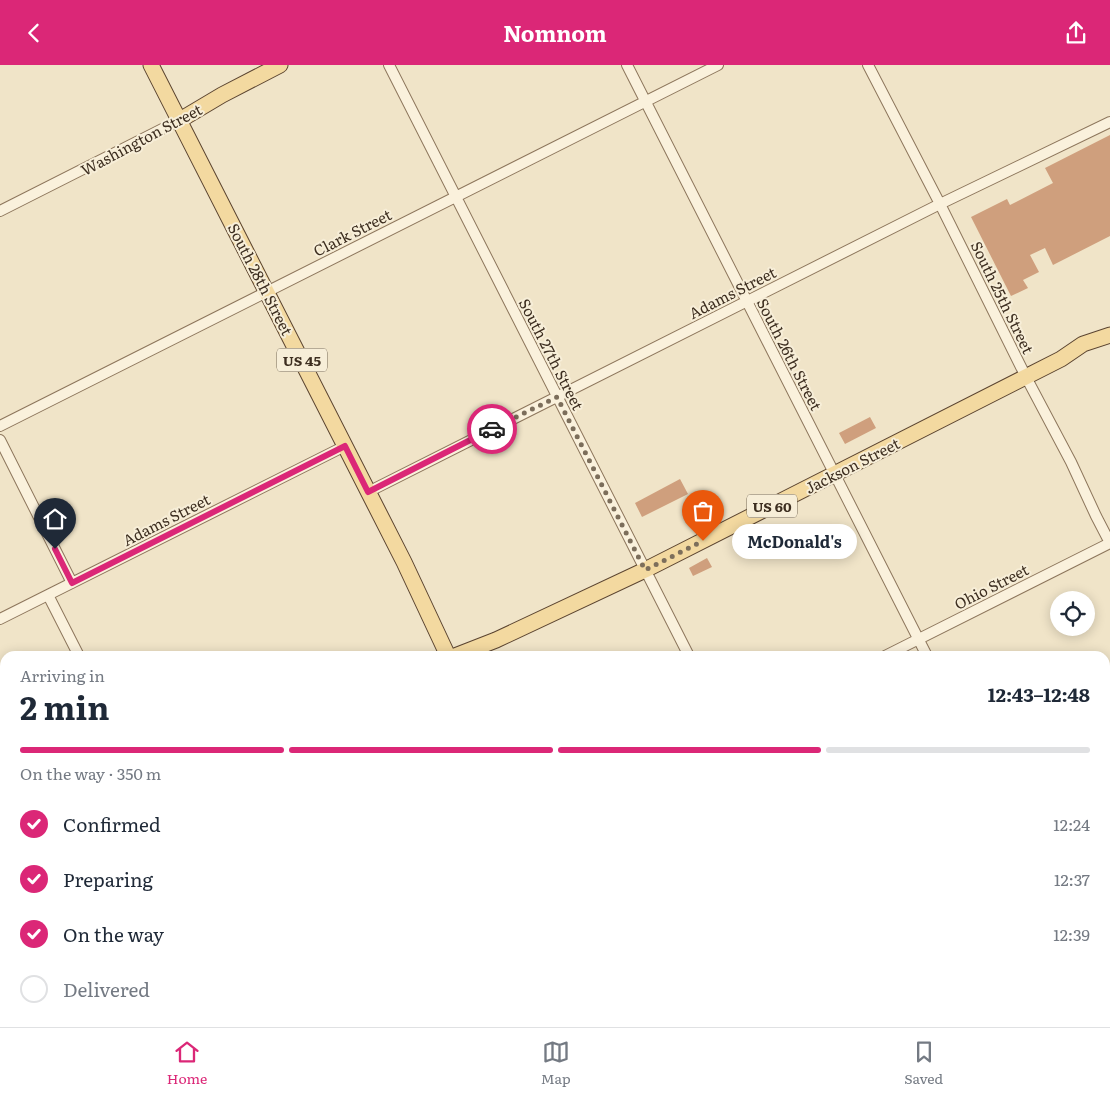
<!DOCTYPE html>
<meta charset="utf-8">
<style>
body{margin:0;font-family:Literata,serif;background:#f2f2f3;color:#1f2937;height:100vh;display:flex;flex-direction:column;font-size:19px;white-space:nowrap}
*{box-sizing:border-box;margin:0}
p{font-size:16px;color:#747a83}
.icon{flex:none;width:28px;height:28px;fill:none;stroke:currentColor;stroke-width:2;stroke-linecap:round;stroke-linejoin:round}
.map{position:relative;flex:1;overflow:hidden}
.sheet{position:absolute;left:0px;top:586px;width:1110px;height:376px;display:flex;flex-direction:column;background:#fff;border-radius:15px 15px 0 0;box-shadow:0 2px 12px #0003}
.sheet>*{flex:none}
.buttons{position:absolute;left:1050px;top:526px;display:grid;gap:10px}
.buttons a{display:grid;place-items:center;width:45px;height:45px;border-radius:50%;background:#fff;box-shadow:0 2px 12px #0003;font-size:25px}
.pin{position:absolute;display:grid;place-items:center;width:42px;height:42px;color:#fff;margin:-51px -21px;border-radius:50% 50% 50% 0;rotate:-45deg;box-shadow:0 0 5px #0007}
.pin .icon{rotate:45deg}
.courier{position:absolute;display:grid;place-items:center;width:50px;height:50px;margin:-25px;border:4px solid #db2777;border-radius:50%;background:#fff;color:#222;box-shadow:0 1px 6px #0007}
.bubble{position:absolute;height:35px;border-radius:18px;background:#fff;box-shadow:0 2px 12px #0003;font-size:16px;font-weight:700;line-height:35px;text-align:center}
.head em{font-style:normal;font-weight:700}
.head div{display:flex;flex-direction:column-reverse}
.head{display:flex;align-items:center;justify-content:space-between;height:85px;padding:0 20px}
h1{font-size:32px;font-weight:700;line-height:38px}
.bar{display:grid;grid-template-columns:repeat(4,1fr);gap:8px 5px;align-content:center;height:60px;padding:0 20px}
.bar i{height:6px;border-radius:4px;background:#e0e1e3}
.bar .selected{background:#db2777}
.bar p{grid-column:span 4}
ol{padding:0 20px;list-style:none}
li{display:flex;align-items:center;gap:15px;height:55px}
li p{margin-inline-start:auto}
li .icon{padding:5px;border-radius:50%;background:#db2777;color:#fff;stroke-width:4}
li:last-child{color:#747a83}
li i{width:28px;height:28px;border:2px solid #e0e1e3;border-radius:50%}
header{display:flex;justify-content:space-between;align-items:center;height:65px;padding:0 20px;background:#db2777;color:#fff;font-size:22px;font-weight:700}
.menu{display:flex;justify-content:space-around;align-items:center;height:70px;border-top:1px solid #e0e1e3;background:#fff;font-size:14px;color:#747a83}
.menu a{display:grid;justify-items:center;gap:2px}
.menu .selected{color:#db2777}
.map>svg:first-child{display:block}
.building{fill:#cf9f7d}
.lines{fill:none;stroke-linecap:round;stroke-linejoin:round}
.minor-casing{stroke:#8d765c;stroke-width:12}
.primary-casing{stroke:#5b4430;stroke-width:17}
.minor{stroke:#faf1dc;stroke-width:10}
.primary{stroke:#f3d9a0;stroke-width:15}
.rail{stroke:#3d2e20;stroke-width:3;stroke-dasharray:9 9;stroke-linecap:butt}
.done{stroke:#7c6e5b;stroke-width:5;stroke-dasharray:0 9}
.route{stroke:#db2777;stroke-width:6}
.labels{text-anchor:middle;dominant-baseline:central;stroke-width:4;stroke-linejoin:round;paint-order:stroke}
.shield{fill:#f7eed8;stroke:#756857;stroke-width:1}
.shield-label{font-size:14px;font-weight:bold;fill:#3d2e20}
.street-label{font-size:15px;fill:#3d2e20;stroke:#f7eed8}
</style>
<header><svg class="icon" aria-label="back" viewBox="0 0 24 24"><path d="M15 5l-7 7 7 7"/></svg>Nomnom<svg class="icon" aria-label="share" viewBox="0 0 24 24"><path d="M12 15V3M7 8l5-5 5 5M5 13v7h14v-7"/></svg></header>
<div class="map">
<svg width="1110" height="962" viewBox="0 0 1110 962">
<rect width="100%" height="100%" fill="#f0e4c8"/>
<path class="building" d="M1110,70v101l-57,29 -8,-17 -15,7 9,17 -16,8 5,8 -17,8 -40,-79 36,-18 3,6 43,-22 -8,-15z
M870,352l6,11 -31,16 -6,-11z
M680,414l8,15 -46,23 -7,-14z
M707,493l5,9 -19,9 -4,-8z"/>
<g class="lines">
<defs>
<path id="minor" d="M389,0l300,591
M627,0l300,591
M868,0l72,139 86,173 45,85 25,54 14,27
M0,146l180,-91
M0,361l718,-361
M0,375l72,143
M368,427l572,-288 170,-82
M48,530l31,61
M0,554l345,-173
M885,591l225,-113
M0,663l5,-2
M1105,700l5,-2
M1105,806l5,-3
M1105,913l5,-3
M1105,943l5,10
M399,958l2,4
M636,958l2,4
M874,958l3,4
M162,962l12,-4
M584,962l9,-4
M795,962l9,-4
M1003,962l9,-4"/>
<path id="primary" d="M151,0l253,497 44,94
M180,55l42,-25 58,-30
M455,591l41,-16 149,-70 416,-211 22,-15 27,-9
M0,824l5,-3"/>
</defs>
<use href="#minor" class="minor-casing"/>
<use href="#primary" class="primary-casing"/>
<use href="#minor" class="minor"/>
<use href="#primary" class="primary"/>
<path class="rail" d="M0,959l3,3"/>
</g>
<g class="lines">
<path class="done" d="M492,364l65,-32 88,173 58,-29"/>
<path class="route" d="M55,484l17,34 273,-137 23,46 124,-63"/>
</g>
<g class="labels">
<g class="shield">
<rect x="277" y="283.5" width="50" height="23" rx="4"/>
<rect x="747" y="429.5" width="50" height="23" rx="4"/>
</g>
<g class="shield-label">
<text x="302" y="295">US 45</text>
<text x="772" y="441">US 60</text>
</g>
<g class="street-label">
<text transform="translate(141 74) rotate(-28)">Washington Street</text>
<text transform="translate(352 167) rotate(-27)">Clark Street</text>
<text transform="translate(261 214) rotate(63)">South 28th Street</text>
<text transform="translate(732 227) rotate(-27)">Adams Street</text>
<text transform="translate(1003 232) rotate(64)">South 25th Street</text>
<text transform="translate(552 289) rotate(63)">South 27th Street</text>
<text transform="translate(790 289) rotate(63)">South 26th Street</text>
<text transform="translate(852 400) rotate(-27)">Jackson Street</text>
<text transform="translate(166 454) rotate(-27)">Adams Street</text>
<text transform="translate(991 521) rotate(-27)">Ohio Street</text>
</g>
</g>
</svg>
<div class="buttons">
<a><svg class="icon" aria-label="locate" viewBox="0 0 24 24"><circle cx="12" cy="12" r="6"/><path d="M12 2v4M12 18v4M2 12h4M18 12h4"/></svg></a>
</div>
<div class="pin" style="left:703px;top:476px;background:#ea580c"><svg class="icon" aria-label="bag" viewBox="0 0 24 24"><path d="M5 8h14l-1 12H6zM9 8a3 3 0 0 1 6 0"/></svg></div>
<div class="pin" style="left:55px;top:484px;background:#1f2937"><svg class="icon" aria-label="home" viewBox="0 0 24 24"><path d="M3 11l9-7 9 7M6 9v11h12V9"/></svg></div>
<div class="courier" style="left:492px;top:364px"><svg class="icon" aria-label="car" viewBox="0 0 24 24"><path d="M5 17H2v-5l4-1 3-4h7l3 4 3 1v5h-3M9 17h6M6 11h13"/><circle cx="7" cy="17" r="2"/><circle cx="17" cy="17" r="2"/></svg></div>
<div class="bubble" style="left:732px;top:459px;width:125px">McDonald's</div>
<section class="sheet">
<div class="head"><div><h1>2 min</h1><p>Arriving in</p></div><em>12:43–12:48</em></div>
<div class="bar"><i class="selected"></i><i class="selected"></i><i class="selected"></i><i></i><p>On the way · 350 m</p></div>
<ol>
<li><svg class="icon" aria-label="check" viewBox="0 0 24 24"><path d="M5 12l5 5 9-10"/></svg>Confirmed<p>12:24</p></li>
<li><svg class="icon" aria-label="check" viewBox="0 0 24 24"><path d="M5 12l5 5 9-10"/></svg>Preparing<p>12:37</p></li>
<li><svg class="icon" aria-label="check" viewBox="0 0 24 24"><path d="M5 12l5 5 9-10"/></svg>On the way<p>12:39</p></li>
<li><i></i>Delivered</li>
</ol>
</section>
</div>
<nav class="menu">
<a class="selected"><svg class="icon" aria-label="home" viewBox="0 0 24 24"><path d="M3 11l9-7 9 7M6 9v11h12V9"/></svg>Home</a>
<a><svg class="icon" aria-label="map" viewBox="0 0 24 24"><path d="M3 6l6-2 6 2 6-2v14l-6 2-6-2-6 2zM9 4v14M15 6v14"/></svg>Map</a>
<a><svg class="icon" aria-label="saved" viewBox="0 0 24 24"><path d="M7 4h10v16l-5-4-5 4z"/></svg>Saved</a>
</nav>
